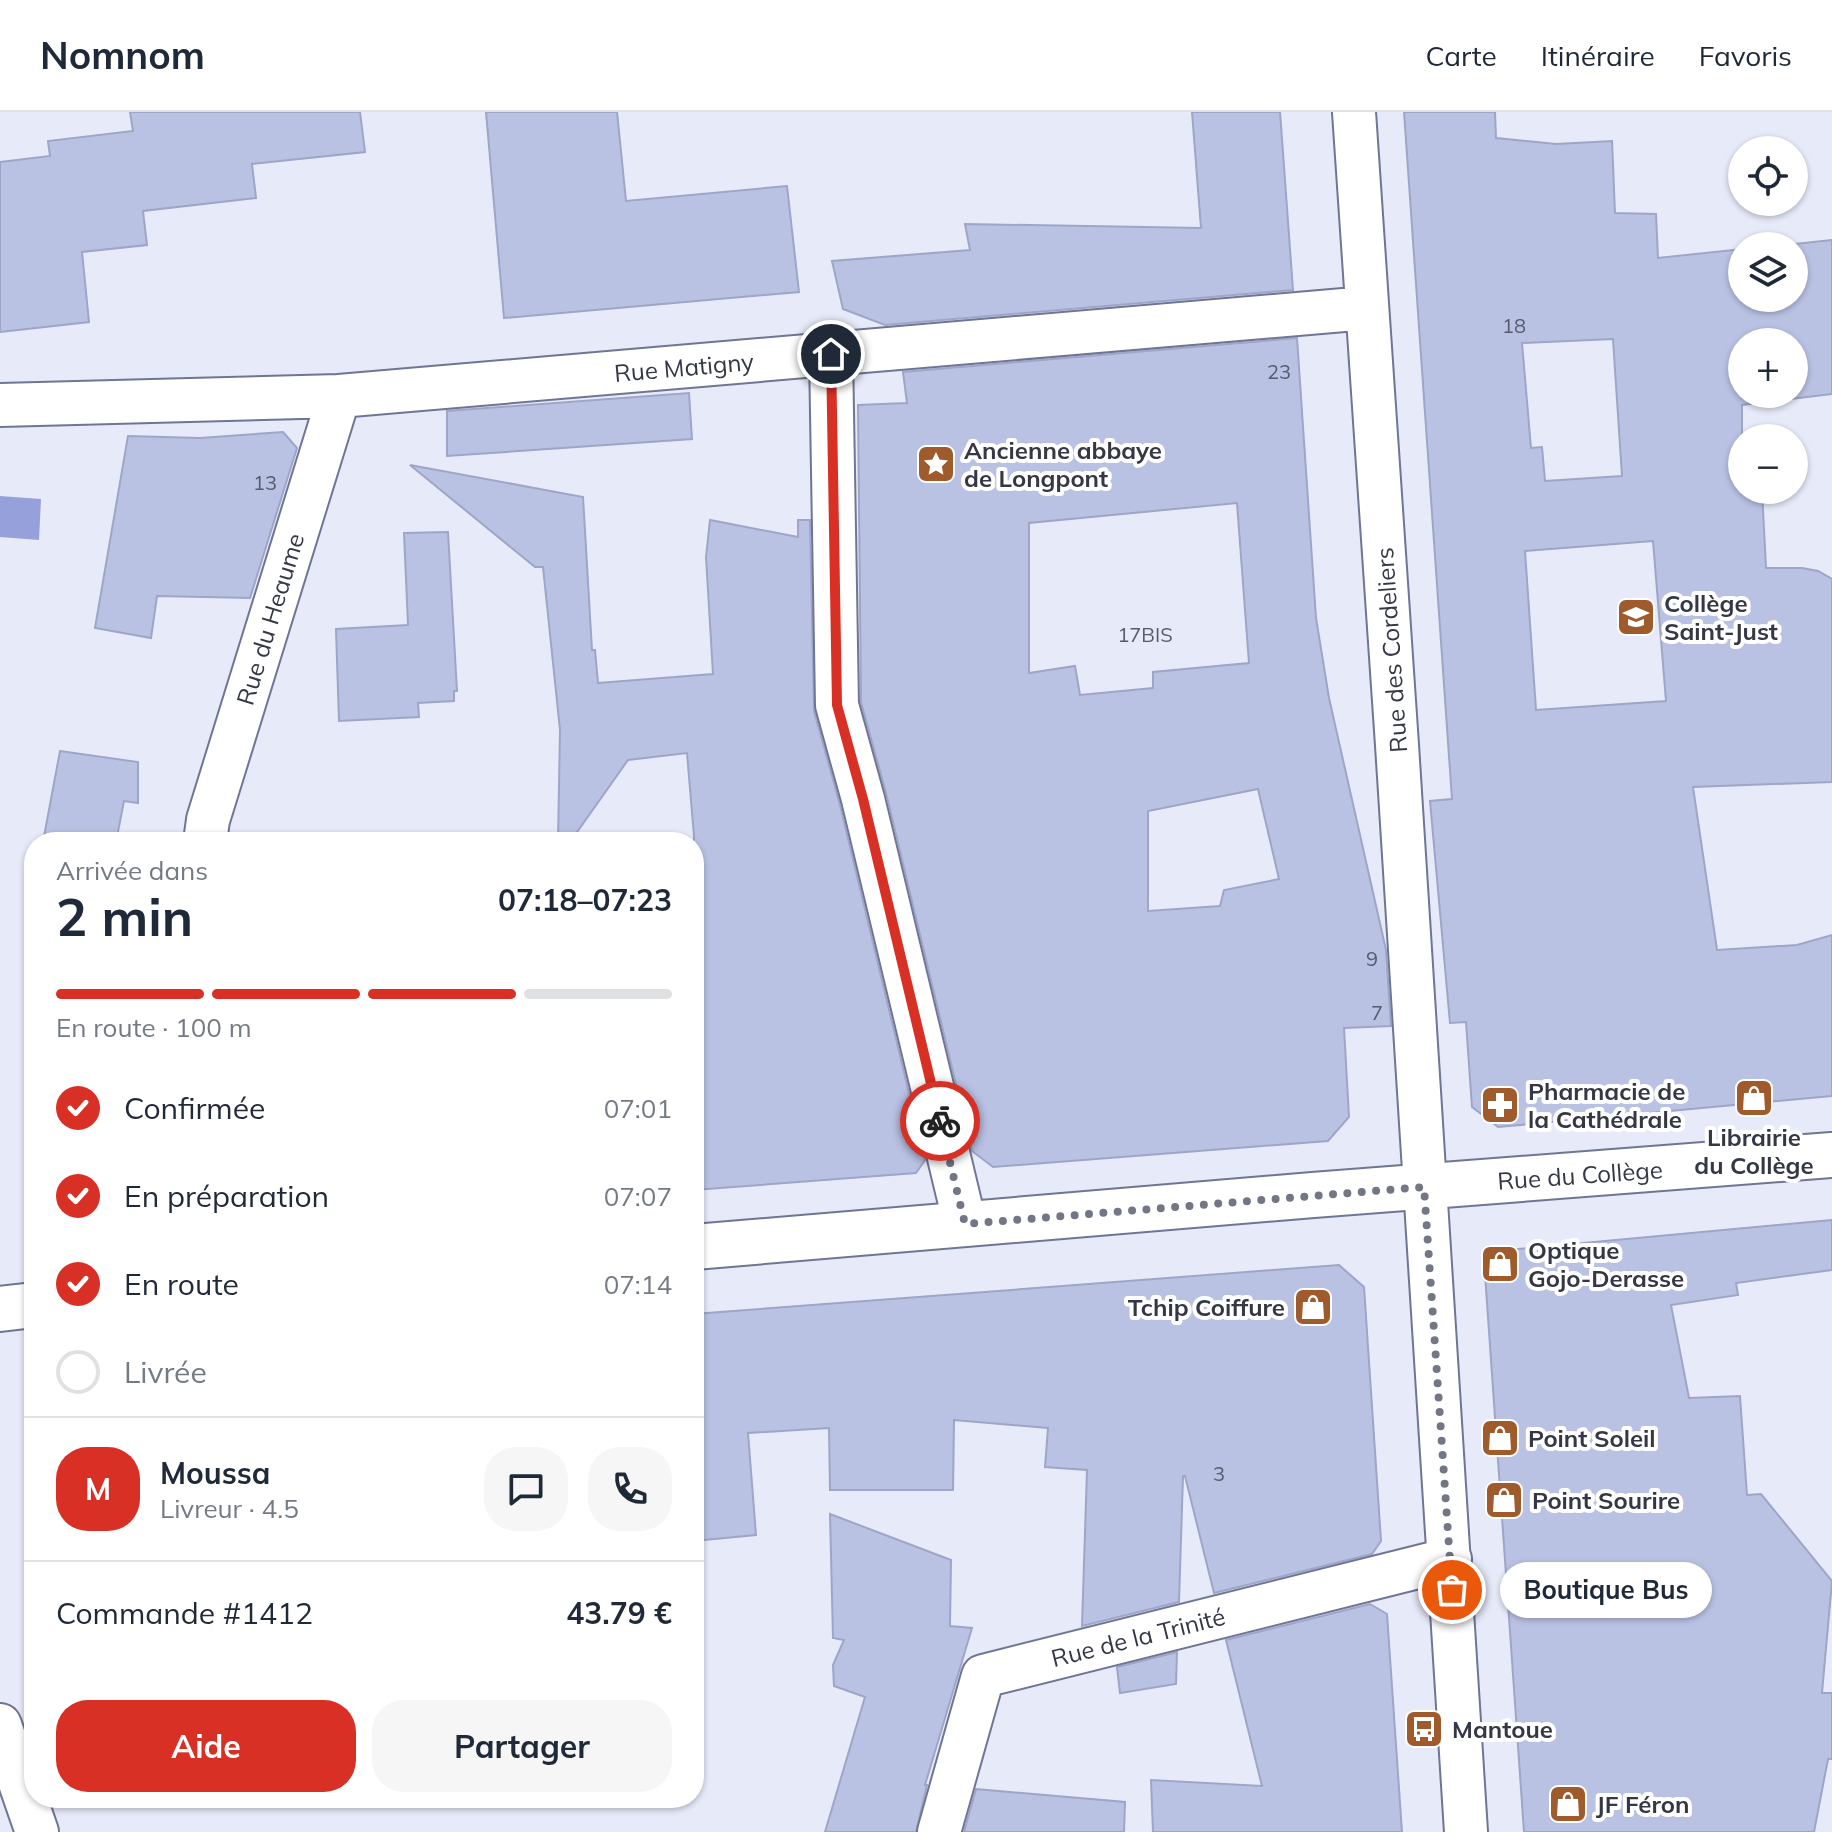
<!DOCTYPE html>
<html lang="fr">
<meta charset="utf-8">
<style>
body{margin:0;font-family:Mulish,sans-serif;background:#f6f6f7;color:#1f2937;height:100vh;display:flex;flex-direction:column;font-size:30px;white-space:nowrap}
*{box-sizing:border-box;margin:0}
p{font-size:26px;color:#747a83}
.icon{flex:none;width:44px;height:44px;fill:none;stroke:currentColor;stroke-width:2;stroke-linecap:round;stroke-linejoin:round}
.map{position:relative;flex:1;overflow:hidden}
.sheet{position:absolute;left:24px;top:720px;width:680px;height:976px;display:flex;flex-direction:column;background:#fff;border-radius:32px;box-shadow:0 2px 6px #0004}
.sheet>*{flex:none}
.controls{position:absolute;left:1728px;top:24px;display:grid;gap:16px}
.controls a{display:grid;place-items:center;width:80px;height:80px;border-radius:50%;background:#fff;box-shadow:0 2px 6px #0004;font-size:40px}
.pin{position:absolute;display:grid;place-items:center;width:68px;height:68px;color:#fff;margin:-34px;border:4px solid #fff;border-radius:50%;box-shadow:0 2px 8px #0007}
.courier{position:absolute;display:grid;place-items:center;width:80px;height:80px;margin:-40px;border:6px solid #d93025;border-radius:50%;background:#fff;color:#222;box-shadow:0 2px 10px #0007}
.bubble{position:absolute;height:56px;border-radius:28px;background:#fff;box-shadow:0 2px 6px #0004;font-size:26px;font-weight:700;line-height:56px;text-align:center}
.head em{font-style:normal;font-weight:700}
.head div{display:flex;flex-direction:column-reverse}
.head{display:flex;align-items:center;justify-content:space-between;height:136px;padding:0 32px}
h1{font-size:52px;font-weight:700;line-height:60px}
.bar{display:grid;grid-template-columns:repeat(4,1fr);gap:12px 8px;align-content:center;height:96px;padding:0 32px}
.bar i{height:10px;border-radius:6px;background:#e0e1e3}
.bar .current{background:#d93025}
.bar p{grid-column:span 4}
.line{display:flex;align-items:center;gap:20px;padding:0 32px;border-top:2px solid #e0e1e3}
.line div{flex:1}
.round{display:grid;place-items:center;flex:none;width:84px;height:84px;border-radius:32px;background:#f6f6f7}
ol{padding:0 32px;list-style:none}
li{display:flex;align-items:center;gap:24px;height:88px}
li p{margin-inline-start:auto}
li .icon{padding:8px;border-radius:50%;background:#d93025;color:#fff;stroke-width:4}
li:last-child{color:#747a83}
li i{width:44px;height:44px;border:4px solid #e0e1e3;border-radius:50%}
.action{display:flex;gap:16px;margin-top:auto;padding:16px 32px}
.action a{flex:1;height:92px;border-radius:32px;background:#d93025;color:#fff;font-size:32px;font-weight:700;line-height:92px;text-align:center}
.action a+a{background:#f6f6f7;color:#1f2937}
header{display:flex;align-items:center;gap:48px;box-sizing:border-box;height:112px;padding:0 40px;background:#fff;border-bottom:2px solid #e0e1e3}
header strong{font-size:38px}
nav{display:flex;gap:44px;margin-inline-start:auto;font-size:28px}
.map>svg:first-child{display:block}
.water{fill:#96a1db}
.building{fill:#bac2e4;stroke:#9ea5c7;stroke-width:2;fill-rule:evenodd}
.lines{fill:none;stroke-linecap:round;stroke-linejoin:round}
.street-casing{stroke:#6f7594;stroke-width:46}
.secondary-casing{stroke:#6f7594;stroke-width:48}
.street{stroke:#fff;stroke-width:42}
.secondary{stroke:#fff;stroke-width:44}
.done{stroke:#737684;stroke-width:8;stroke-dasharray:0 14.4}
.route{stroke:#d93025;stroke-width:10}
.labels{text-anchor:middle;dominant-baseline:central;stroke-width:8;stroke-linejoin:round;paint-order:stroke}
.number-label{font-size:20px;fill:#565a6d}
.street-label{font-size:24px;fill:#343745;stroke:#fff}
.poi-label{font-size:24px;font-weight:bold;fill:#343745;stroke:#fff;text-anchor:start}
</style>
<header>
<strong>Nomnom</strong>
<nav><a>Carte</a><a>Itinéraire</a><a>Favoris</a></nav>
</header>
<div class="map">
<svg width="1832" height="1720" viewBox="0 0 1832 1720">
<rect width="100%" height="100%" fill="#e7eaf8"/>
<path class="water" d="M0,384l41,3 -2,41 -39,-3z"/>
<path class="building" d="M130,0h230l5,40 -113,12 4,34 -113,13 4,34 -65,7 7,70 -89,10v-170l50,-6 -2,-15 85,-10z
M486,0h131l9,89 161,-15 12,106 -295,26z
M1192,0h88l13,178 -408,35 -42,-16 -11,-48 138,-11 -5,-26 236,4z
M1404,0h91l1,26 60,6 56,-3 3,72 41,1 2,44 84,-9v49h52v-52h-19l57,-6v154l-90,11v85h20l4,78h36l16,3 14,8v203l-139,5 24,163 80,-5 35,-10v161l-334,31 -26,-20 -6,-85 -16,1 -20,-222 22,-2zM1613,227l9,137 -77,5 -3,-34 -11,1 -9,-105zM1742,230h52v52h-52zM1653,429l13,160 -130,9 -11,-159z
M1297,226l19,280 13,80 57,252 5,76 -47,2 5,89 -21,24 -335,26 -21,-16 -86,-358 -25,-91 -3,-297 49,-2 -4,-31zM1237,391l12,160 -96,9v16l-73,7 -5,-29 -46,7v-150zM1258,677l21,90 -55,11 -4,16 -72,5v-100z
M689,281l3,46 -245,17v-45z
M283,320l14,16 -47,150 -93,-2 -6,42 -56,-10 33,-192 72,2z
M410,353l173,32 9,153h3l3,33 115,-9 -7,-117 4,-37 88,17v-17h12l4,191 26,94 85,355 -9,13 -222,17v-354l-7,-83 -59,7 -58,82h-12l2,-112 -17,-163h-8z
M448,420l9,159h-3v10l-36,2 1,14 -80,4 -3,-92 72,-4 -4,-92z
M60,639l78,11v41l-14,-2 -8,41h-73z
M1832,1108v50l-96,13 2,12 -67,10 18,93 51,-2 7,99 14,-1 71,87 -10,112h10v66h-4l-14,73h-290l-39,-558 22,-24z
M1339,1153l25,22 17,254 -9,13 -158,39 -29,-117h-2l-4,126 -97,24 5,-156 -42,-3 3,-39 -94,-8 -1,70h-123l-1,-62 -81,5 8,102 -62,6v-227z
M830,1402l121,46 -1,66 22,2 -47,157h2l-11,47h-91l40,-135 -31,-11 -1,-21 11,-25 -11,-2z
M1370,1492l17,10 15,218h-249l-2,-52 111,6 -36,-146z
M1177,1540l-1,32 -56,9 -3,-26z
M976,1677l149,13 -1,30h-160z"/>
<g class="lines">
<defs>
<path id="street" d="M1354,0l43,633 69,1087
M831,242l6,351 26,94 102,425
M0,293l339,-9 1028,-88
M205,730l3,-22 131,-424
M0,1613l37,107
M939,1720l44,-156 467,-117"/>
<path id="secondary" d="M694,1135l619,-52 519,-40
M0,1197l34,-4"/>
</defs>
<use href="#street" class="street-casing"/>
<use href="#secondary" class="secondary-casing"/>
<use href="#street" class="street"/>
<use href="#secondary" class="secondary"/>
</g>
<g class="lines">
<path class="done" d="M940,1009l25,103 459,-37 28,403"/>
<path class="route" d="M831,242l6,351 26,94 77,322"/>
</g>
<defs>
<symbol id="sight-square" viewBox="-11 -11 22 22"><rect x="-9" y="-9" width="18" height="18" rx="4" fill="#9f5b2b" stroke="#fff"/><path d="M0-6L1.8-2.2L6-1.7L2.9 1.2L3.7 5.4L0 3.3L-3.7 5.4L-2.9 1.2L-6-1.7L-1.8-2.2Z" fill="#fff"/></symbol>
<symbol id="school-square" viewBox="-11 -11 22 22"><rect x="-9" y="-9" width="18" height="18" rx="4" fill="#9f5b2b" stroke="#fff"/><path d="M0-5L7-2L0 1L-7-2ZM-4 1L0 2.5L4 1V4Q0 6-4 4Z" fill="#fff"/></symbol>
<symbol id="shop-square" viewBox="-11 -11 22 22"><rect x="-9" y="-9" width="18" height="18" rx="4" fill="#9f5b2b" stroke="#fff"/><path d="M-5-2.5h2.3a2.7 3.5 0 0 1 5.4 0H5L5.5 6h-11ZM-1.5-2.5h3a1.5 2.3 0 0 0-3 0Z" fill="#fff"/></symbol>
<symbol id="pharmacy-square" viewBox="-11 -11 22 22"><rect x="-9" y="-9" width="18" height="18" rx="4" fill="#9f5b2b" stroke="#fff"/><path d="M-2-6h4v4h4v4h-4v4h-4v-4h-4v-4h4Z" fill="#fff"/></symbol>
<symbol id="bus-square" viewBox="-11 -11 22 22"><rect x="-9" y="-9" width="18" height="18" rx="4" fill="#9f5b2b" stroke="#fff"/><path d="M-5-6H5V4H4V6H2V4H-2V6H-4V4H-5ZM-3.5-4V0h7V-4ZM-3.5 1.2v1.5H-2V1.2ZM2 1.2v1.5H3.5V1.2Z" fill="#fff"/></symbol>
</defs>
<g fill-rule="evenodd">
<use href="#sight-square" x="914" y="330" width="44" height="44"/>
<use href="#school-square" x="1614" y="483" width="44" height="44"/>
<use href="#shop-square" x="1732" y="964" width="44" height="44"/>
<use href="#pharmacy-square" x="1478" y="971" width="44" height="44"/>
<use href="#shop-square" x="1478" y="1130" width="44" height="44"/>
<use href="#shop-square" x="1291" y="1173" width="44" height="44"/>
<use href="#shop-square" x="1478" y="1304" width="44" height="44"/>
<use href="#shop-square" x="1482" y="1366" width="44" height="44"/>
<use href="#bus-square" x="1402" y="1595" width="44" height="44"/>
<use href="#shop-square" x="1546" y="1670" width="44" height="44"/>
</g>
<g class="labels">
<g class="number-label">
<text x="1514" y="213">18</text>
<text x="1279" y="259">23</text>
<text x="265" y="370">13</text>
<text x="1145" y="522">17BIS</text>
<text x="1372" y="846">9</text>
<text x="1377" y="900">7</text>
<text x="1219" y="1361">3</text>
</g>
<g class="street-label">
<text transform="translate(684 255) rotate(-5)">Rue Matigny</text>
<text transform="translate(270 507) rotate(-73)">Rue du Heaume</text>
<text transform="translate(1391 538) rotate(-94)">Rue des Cordeliers</text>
<text transform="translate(1580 1063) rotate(-4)">Rue du Collège</text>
<text transform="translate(1138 1525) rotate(-14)">Rue de la Trinité</text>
</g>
<g class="poi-label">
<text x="964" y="338">Ancienne abbaye<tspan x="964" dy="28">de Longpont</tspan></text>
<text x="1664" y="491">Collège<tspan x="1664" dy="28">Saint-Just</tspan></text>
<text x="1528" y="979">Pharmacie de<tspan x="1528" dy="28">la Cathédrale</tspan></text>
<text x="1754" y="1025" text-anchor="middle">Librairie<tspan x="1754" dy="28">du Collège</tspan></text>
<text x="1528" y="1138">Optique<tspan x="1528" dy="28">Gojo-Derasse</tspan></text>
<text x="1285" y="1195" text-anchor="end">Tchip Coiffure</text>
<text x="1528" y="1326">Point Soleil</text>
<text x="1532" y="1388">Point Sourire</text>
<text x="1452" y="1617">Mantoue</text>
<text x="1596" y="1692">JF Féron</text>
</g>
</g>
</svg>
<div class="controls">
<a><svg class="icon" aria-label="locate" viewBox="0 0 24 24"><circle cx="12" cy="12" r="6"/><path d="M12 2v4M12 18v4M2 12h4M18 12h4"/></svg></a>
<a><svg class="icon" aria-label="layers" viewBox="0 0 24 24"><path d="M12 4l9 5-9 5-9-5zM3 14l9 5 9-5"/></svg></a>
<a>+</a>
<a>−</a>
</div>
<div class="pin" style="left:1452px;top:1478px;background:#ea580c"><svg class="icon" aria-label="bag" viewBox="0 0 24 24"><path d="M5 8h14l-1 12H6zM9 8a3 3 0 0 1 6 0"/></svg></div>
<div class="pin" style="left:831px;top:242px;background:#1f2937"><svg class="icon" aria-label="home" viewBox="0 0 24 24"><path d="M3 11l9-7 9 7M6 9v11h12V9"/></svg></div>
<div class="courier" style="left:940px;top:1009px"><svg class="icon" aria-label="bike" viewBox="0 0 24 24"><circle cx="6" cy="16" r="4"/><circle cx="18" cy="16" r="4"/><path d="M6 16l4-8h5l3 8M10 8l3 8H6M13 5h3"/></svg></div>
<div class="bubble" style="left:1500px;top:1450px;width:212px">Boutique Bus</div>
<section class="sheet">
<div class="head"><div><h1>2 min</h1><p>Arrivée dans</p></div><em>07:18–07:23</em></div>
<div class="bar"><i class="current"></i><i class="current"></i><i class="current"></i><i></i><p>En route · 100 m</p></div>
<ol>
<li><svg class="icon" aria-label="check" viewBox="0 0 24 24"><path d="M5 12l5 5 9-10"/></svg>Confirmée<p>07:01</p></li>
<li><svg class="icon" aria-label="check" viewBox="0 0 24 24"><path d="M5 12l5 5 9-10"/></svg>En préparation<p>07:07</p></li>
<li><svg class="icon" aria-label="check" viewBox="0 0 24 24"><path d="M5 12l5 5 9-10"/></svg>En route<p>07:14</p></li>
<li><i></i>Livrée</li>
</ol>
<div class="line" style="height:144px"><b class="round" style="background:#d93025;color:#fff">M</b><div><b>Moussa</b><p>Livreur · 4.5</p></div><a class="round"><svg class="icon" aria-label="chat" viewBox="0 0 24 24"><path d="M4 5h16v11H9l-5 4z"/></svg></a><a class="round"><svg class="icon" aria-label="phone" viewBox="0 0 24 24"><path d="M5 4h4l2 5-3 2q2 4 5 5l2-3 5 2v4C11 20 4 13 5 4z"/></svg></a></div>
<div class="line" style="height:104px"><div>Commande #1412</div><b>43.79 €</b></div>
<div class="action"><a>Aide</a><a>Partager</a></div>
</section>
</div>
